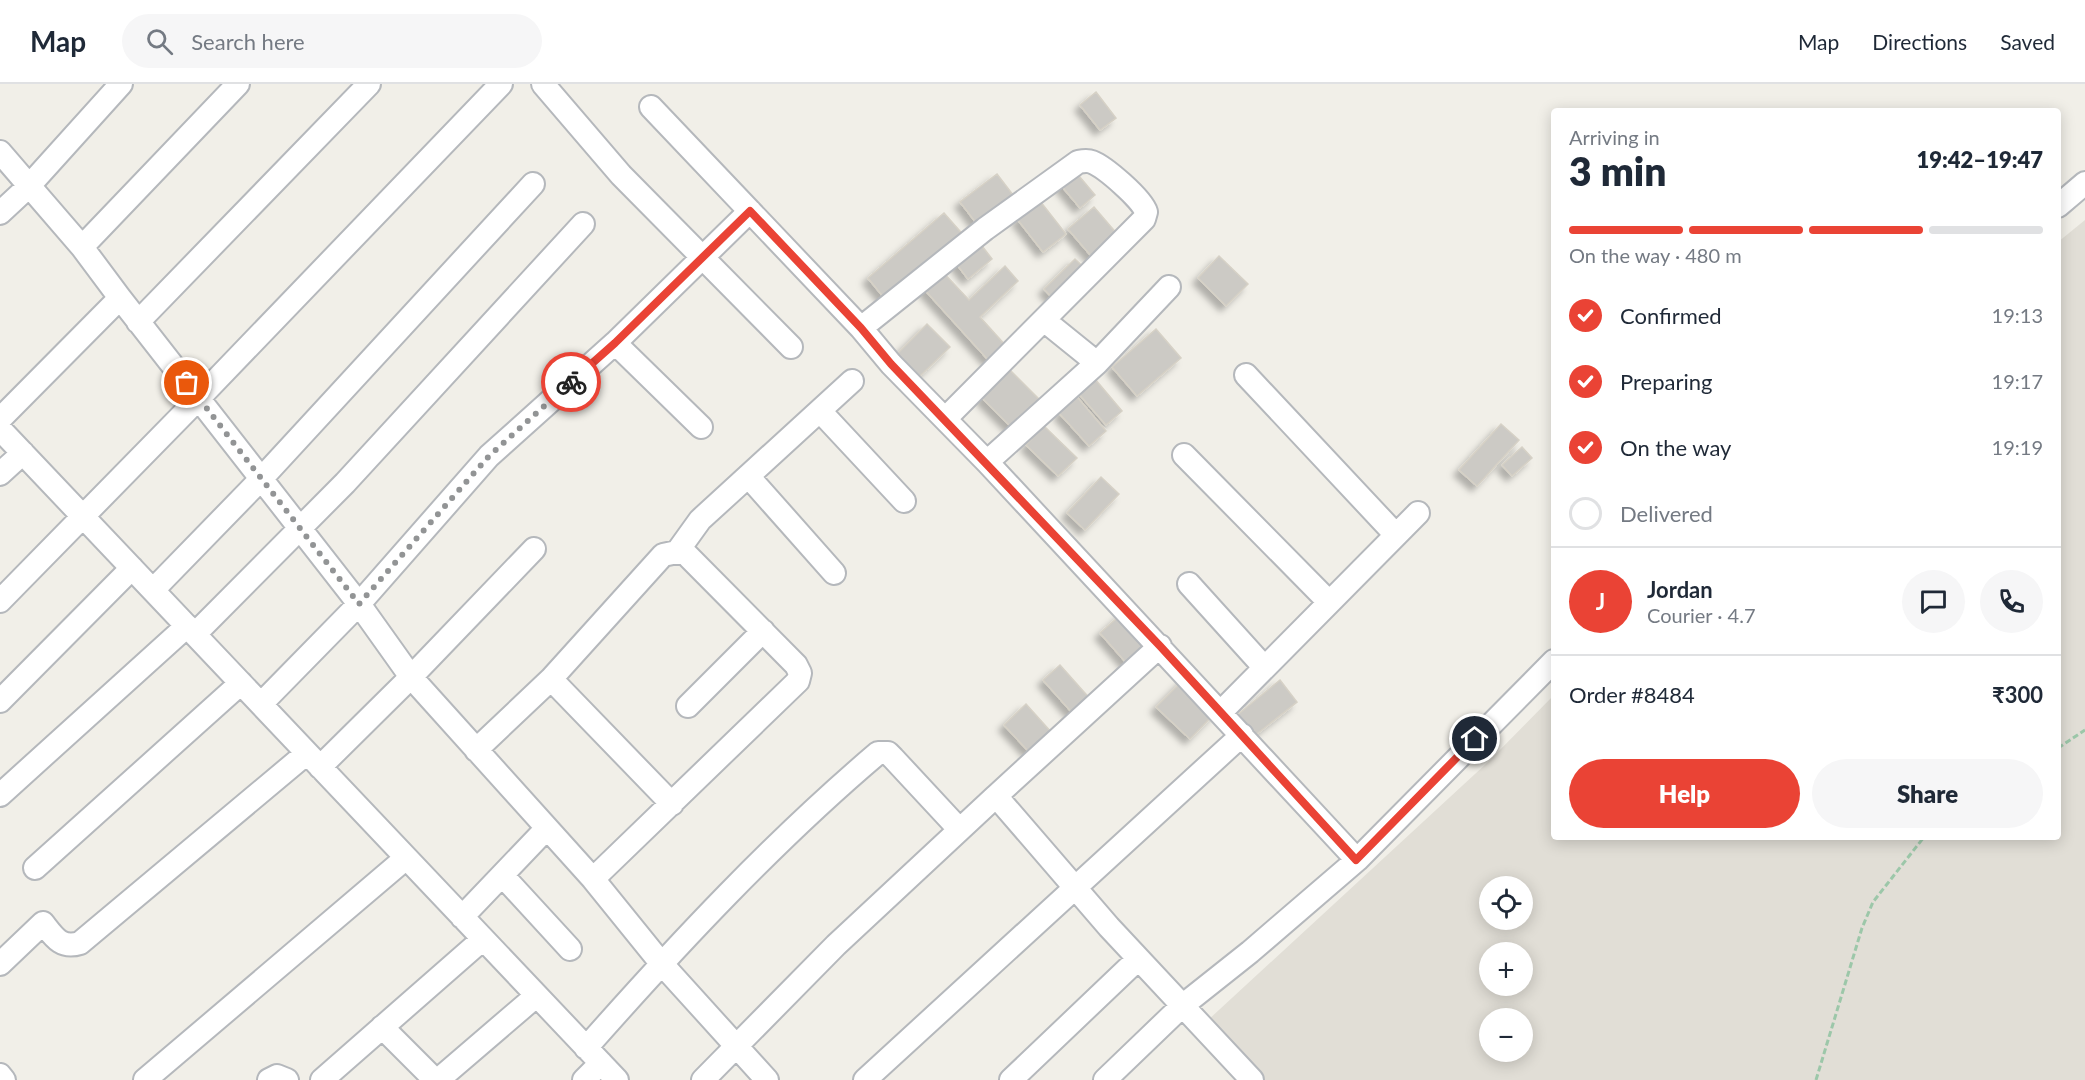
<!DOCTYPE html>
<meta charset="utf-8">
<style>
body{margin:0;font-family:Lato,sans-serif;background:#f6f6f7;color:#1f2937;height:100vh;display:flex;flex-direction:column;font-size:22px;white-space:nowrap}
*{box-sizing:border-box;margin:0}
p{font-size:20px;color:#747a83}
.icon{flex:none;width:33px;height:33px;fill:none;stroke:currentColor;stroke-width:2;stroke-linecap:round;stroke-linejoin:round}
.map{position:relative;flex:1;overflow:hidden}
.sheet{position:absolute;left:1551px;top:24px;width:510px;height:732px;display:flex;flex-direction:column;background:#fff;border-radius:6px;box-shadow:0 3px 15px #0003}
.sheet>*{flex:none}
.controls{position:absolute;left:1479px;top:792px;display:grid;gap:12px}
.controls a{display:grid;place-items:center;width:54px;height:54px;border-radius:50%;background:#fff;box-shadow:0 3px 15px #0003;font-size:30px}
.pin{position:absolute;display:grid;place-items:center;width:51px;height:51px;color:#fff;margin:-26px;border:3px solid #fff;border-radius:50%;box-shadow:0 2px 6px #0007}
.courier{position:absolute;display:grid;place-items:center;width:60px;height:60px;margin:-30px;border:4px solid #ea4335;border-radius:50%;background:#fff;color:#222;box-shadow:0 2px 8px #0007}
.overview em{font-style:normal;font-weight:800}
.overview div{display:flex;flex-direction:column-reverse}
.overview{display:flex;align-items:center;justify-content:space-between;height:102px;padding:0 18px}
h1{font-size:39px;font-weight:800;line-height:45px}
.bar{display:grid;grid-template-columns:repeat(4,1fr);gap:9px 6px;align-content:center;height:72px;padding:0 18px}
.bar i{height:8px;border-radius:4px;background:#e0e1e3}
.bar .selected{background:#ea4335}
.bar p{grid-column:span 4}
.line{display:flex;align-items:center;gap:15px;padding:0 18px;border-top:2px solid #e0e1e3}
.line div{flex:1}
.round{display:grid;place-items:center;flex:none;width:63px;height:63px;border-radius:32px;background:#f6f6f7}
ol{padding:0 18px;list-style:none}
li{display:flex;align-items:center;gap:18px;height:66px}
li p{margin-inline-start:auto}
li .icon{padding:6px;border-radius:50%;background:#ea4335;color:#fff;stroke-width:4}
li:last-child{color:#747a83}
li i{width:33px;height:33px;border:3px solid #e0e1e3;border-radius:50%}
.button{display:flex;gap:12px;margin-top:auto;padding:12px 18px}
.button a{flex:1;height:69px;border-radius:36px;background:#ea4335;color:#fff;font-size:24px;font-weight:800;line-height:69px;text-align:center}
.button a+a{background:#f6f6f7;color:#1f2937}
header{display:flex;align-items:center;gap:36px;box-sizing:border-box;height:84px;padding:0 30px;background:#fff;border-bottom:2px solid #e0e1e3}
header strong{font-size:28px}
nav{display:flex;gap:33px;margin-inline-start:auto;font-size:21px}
.search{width:420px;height:54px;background:#f6f6f7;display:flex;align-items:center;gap:15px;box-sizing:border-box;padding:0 21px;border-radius:33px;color:#747a83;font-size:22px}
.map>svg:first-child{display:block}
.education{fill:#e1ded6;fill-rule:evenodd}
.building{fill:#cccac5;stroke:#d6d1c6;stroke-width:1.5;filter:url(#shadow)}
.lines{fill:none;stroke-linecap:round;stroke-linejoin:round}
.minor-casing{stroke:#b5b8bc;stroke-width:26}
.path{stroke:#9cc7a9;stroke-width:3;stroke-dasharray:6 3;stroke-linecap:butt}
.minor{stroke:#fff;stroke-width:22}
.done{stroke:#929495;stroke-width:6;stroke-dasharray:0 10.8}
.route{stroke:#ea4335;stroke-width:8}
</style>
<header>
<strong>Map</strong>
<div class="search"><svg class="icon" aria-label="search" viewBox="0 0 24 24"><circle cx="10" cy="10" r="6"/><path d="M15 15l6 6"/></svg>Search here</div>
<nav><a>Map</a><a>Directions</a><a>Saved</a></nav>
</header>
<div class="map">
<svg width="2085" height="996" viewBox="0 0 2085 996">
<defs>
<filter id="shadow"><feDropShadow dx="-5.5" dy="5.5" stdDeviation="3" flood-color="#0004"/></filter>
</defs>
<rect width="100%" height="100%" fill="#f1efe8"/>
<path class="education" d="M2085,136v860h-825l-53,-59 281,-259 66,-67v142h504v-595zM1490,802h32v34h-32zM1490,868h32v34h-32zM1490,934h32v34h-32z"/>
<path class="building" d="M1096,8l20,26 -16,12 -20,-25z
M1074,86l21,25 -15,13 -21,-25z
M997,90l20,26 -37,28 -20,-26z
M1040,117l26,33 -23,18 -26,-33z
M1094,123l30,35 -26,22 -30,-35z
M944,129l22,25 -77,66 -21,-26z
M979,158l13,17 -24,20 -14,-18z
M1219,172l29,28 -22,22 -28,-28z
M1075,175l14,13 -32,31 -13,-14z
M1005,182l13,15 -38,36 27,30 -17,15 -67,-74 19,-17 27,29z
M927,240l23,23 -31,30 -22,-23z
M1156,245l25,29 -44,38 -25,-29z
M1009,285l39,39 -28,28 -39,-39z
M1095,295l27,32 -16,14 -28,-32z
M1077,313l29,34 -17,15 -30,-33z
M1501,340l18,16 -42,46 -18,-16z
M1044,342l33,32 -19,18 -32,-31z
M1522,363l10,11 -20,18 -10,-11z
M1101,393l18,17 -34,36 -18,-17z
M1125,527l29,34 -25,21 -29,-33z
M1060,581l32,36 -17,15 -32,-36z
M1187,592l33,32 -30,31 -34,-32z
M1280,596l17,22 -44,35 -17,-21z
M1026,620l26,29 -22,20 -26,-28z"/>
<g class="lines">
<defs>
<path id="minor" d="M543,0l78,91 170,172
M651,23l210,221 30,36 96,98
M0,68l82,95
M2058,122l27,-23
M0,129l28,-26 93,-103
M1169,203l-72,76 -110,99 370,398
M120,214l239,306 52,73 123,-128
M1045,237l52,42
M138,238l231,-238
M861,244l124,-99 93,-67c5,-1 9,-2 14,0 13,5 50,37 54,50l-2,7 -199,200
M615,259l86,84
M1246,291l150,160
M820,327l84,90
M0,335l120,-121 -38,-51 156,-163
M0,345l617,651
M1184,371l144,146
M0,390l23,-21
M748,392l86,97
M677,468l23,-32 152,-139
M1189,500l75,83
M153,506l109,-112 271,-294
M0,517l199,-203 302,-314
M195,550l150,-151 238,-259
M551,595l112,-124 14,-3 9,2 110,111 4,8 -2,8 -205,198
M0,617l132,-133
M261,620l98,-100 130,-148 126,-113 135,-132
M688,622l75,-75
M1221,628l197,-199
M476,666l75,-71 121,125
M320,683l91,-90 182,202 68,84 106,117
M0,711l187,-169
M996,712l164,-150
M35,784l206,-185
M502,791l68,74
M462,833l85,-89
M0,880l43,-41c11,14 18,26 37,20l227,-190
M382,943l53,53
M586,964c91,-103 188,-207 292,-295h10l5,5 66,71
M0,991l4,5
M145,996l261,-222
M269,996l8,-4 10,4
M322,996l161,-141
M438,996l98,-84
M584,996l17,-17
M703,996l133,-135 160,-149 113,131 143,153
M865,996l377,-345
M1011,996l127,-121
M1105,996l77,-74 68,-54 107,-92 197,-199"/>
</defs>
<use href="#minor" class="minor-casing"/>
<path class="path" d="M2058,664l27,-18
M1816,996l46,-152 11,-26 51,-65"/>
<use href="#minor" class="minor"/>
</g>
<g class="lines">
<path class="done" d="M187,299l172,221 130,-148 82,-74"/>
<path class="route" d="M571,298l44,-39 135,-132 111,117 30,36 269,282 196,214 119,-121"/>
</g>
</svg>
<div class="controls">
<a><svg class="icon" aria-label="locate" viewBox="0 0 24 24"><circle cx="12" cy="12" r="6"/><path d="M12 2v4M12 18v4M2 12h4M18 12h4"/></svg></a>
<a>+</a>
<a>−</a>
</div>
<div class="pin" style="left:187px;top:299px;background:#ea580c"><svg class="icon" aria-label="bag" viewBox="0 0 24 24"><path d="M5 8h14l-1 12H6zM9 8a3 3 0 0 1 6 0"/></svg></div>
<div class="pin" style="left:1475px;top:655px;background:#1f2937"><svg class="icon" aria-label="home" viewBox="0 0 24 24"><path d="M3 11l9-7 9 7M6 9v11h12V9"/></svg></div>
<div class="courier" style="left:571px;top:298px"><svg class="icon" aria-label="bike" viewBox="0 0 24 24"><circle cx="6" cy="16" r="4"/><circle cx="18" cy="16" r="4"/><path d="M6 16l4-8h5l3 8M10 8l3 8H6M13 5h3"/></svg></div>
<section class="sheet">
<div class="overview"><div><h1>3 min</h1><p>Arriving in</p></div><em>19:42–19:47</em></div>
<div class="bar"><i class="selected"></i><i class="selected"></i><i class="selected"></i><i></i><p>On the way · 480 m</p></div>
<ol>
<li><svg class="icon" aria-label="check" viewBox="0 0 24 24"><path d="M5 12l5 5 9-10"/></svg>Confirmed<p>19:13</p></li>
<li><svg class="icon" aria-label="check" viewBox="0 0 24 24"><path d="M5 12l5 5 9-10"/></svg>Preparing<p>19:17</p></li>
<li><svg class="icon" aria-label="check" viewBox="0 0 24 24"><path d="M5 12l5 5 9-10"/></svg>On the way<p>19:19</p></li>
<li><i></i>Delivered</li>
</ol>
<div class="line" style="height:108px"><b class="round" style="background:#ea4335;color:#fff">J</b><div><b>Jordan</b><p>Courier · 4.7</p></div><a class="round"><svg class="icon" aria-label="chat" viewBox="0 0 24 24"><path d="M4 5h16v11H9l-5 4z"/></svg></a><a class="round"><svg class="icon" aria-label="phone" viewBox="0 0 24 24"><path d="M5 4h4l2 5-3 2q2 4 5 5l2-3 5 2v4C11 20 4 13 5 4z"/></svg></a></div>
<div class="line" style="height:78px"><div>Order #8484</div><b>₹300</b></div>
<div class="button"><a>Help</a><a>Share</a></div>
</section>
</div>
